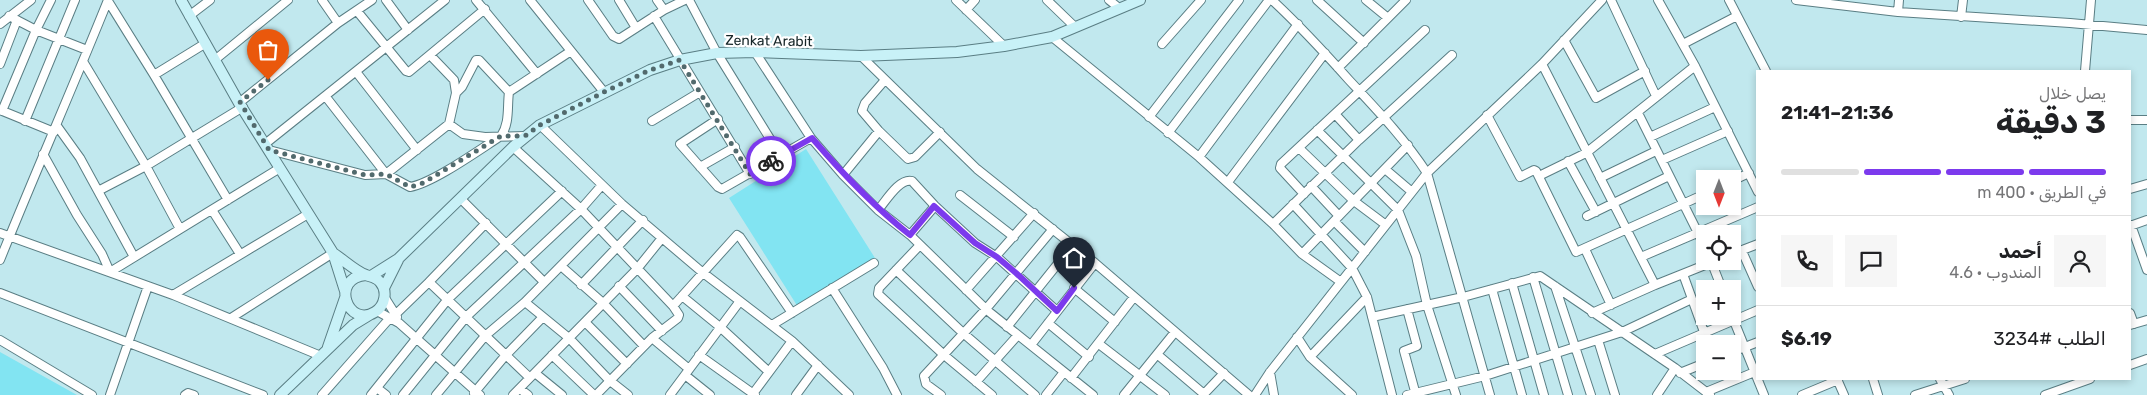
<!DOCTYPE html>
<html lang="ar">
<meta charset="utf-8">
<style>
body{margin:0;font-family:Rubik,"Noto Naskh Arabic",sans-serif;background:#f6f6f6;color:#202124;direction:rtl;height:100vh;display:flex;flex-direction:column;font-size:19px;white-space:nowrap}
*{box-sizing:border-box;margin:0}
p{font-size:16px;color:#757577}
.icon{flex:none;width:28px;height:28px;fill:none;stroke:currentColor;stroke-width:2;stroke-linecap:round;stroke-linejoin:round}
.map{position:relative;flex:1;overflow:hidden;direction:ltr}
.sheet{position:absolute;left:1756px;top:70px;width:375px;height:310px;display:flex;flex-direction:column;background:#fff;border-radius:0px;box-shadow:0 2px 8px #0003;direction:rtl}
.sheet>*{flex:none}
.needle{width:32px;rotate:180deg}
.fabs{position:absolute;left:1696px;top:170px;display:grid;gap:10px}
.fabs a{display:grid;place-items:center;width:45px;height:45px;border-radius:0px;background:#fff;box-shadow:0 2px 8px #0003;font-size:25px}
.pin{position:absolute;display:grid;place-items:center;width:42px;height:42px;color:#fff;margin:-51px -21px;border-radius:50% 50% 50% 0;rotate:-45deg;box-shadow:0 0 5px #0007}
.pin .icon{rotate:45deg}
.courier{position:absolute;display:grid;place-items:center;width:50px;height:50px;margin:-25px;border:4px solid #7c3aed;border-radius:50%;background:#fff;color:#222;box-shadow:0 1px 6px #0007}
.overview em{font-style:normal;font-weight:700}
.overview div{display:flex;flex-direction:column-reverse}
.overview{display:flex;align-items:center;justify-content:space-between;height:85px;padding:0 25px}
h1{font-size:32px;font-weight:700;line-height:38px}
.bar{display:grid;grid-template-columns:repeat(4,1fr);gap:8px 5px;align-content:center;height:60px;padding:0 25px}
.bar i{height:6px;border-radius:4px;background:#e0e0e0}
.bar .active{background:#7c3aed}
.bar p{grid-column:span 4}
.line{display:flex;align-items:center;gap:12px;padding:0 25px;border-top:1px solid #e0e0e0}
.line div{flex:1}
.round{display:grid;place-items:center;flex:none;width:52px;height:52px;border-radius:0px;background:#f6f6f6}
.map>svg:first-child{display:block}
.green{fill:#82e4f2}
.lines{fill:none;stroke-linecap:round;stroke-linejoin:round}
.street-casing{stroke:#5a7e84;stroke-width:10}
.secondary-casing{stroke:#5a7e84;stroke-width:12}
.street{stroke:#fff;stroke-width:8}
.secondary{stroke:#c8f1f7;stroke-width:10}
.done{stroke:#526a6d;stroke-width:5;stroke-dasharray:0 9}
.route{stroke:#7c3aed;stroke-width:6}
.labels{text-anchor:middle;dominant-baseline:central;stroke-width:4.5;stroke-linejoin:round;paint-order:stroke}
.street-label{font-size:14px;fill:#162628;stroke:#fff}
</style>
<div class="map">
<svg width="2147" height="395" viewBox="0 0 2147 395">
<rect width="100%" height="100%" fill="#c1e8ee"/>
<path class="green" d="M806,149l69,109 -77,49 -69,-109z
M0,352l77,43h-77z"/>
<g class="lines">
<defs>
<path id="street" d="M322,0l16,23
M386,0l22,30
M476,0l61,74
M530,0l74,92
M588,0l25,36 6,3 45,-29 21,-10
M619,0l17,28
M657,0l7,10
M689,0l28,53 63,102
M956,0l48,46
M1047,0l27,26
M1109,0l10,8
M1272,0c27,25 52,52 77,80 28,30 55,58 78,93l63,222
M1317,0l47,43
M1366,0l22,18
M1611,0l45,96
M1658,0l37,66 63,126
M1729,0l37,71
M1796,0l102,12 172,11 77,7
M108,1l46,74 74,125
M966,10l9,-10
M357,11l49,60 3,1 76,-63
M1898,12l1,-12
M9,16l27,14 51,20
M189,16l21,-16
M654,16l96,158
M1961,17l2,-17
M0,24l31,-24
M1052,37l147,120 74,67 29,30 39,28
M1564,40l32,58 49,-27
M1162,44l39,-44
M1683,44l54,-28
M755,52l56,86 32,37 35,35 32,25 78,76 105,84
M861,56l116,113 118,94 154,132
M216,59l72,-59
M84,63l62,103 34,63
M0,64l17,-44
M1542,64l113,221
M1338,68l68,-68
M2085,71l6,-71
M357,73l60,77
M154,75l52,-32
M885,80l-20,23 -3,8 17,20 29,28 7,-2 25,-25
M509,92l62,-41
M326,97l60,77 24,13c23,-4 69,-37 91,-51 9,-13 6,-29 8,-44l-30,-32h-3l-14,27 -6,6
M239,103l99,-80 34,-23
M0,110l54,22
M2,111l34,-81 15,-30
M1638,113l67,134
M1335,114l24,26
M1487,115l33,62 14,-7 2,1 40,81 129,-58
M1149,117l90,-117
M718,119l-38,25 38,43 4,2 89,-51
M2130,120h17
M25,121l50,-121
M652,121l48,-29
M449,124l14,10 22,3 40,-1
M540,125l82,79 80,68 90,69 57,54
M57,126l23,32 54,99
M1317,130l81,80 18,46 11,49 29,90
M1168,133l101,-133
M1650,137l65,-30
M265,144l180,-144
M513,147l68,62 92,97
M1299,148l55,53 32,24
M269,150l96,25 21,-1 63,-50 7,-31 -2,-13 -24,-25
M43,154l34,61 25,39 8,18 170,-104
M1199,157l99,-133
M1662,160l66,-29
M1568,161l28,51
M700,167l35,-20
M1385,169l27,23
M843,175l36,-44
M1539,176l47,-23 109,-87
M1600,178l56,-27
M1732,181l17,-8
M1228,182l97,-129
M1311,186l28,30
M2130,189l17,-5
M98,191l48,-25 97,-59
M1304,194l-24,-26 1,-4 144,-134
M960,195l54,42
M461,199l83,83
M1293,204l59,64 15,29 25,98
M212,210l28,44
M878,210c8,-9 21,-32 34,-29l23,25 40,37 22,14 60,54
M1587,216l82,-40
M1334,221l31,31
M486,223l-57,59 100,95
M1273,224l86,-84 93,-85
M2131,225l16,45
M2130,226l17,-6
M0,233l173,62 148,61
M910,235l25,-29
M920,245l-41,43 -1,6 66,61 48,40
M1585,249l26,56
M1742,251l16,36
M1302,254l106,-109
M1732,254l26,-10
M1641,257l117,-50
M0,260c35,-87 73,-173 108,-260
M1711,261l11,28
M561,266l42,37 41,43
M896,270l67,63 72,62
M1683,274l21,58
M1533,277l35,118
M1512,283l32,112
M581,285l62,-65
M619,286l43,45
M1555,286l36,109
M832,288l51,80 14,27
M1074,288l41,34
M1492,289l30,106
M966,290l68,-77
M0,293l263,102
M173,295l135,-81
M682,296l38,31 49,45
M385,298l12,19
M525,302l44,36 40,42 19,15
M1407,309l10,37 -13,5 12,44
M377,311l22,12 81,72
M1592,313l63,-28 60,-24
M2130,313l4,11
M396,314l33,-32
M1732,316l32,79
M1372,317l91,-20 77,-21 135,92 35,27
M231,318l102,-65
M585,322l42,42
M1048,323l41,34
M772,325l102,-62
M2130,325l17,-5
M1007,327l65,-81
M1297,337l13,20 42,38
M652,338l37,31
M0,340l92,55
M1598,340l17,55
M1099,344l66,51
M1031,345l64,-82
M1732,352l26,-10
M1655,354l103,-44
M552,355l42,40
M699,355l56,40
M1158,355l46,39
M1310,357l57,-60
M2130,365l17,-6
M1270,372l4,23
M535,373l27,22
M1680,373l25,-10
M685,375l25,20
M1071,378l63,-81
M1837,379l7,16
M1873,379l5,16
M1940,379l9,16
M976,382l42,-47
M377,388l9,7
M520,389l8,6
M1706,392l51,-21
M474,393l31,-37 37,-38
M110,395l38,-109
M185,395l3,-2 6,2
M322,395l67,-76
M371,395l77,-96 114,-108
M403,395l63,-78 115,-108 21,-24
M436,395l49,-59 40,-34 97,-98
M513,395l124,-126 25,-31
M596,395l56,-57 26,-20 1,-3 -6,-9 64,-71 3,2 52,76
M670,395l70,-94
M752,395l40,-54
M796,395l22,-30
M941,395l-15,-11 -2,-8 62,-67 67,-80
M1046,395l18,-23
M1124,395l51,-63
M1203,395l21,-22
M1255,395l15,-23 157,-199 115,-109 60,-64
M1407,395l78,-19 137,-44 70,-33
M1657,395l18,-27
M1802,395l36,-15
M1915,395l50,-16
M2045,395l45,-16"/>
<path id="secondary" d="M181,0l58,103 94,150 12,38
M333,253c11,7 22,18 33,22 5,2 10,2 14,7 8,9 5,24 -5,30 -27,17 -46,-34 -9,-37
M371,276l27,-17 115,-112 27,-22 110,-55 30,-10 37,-7 38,-1 106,4 96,-4 47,-6 48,-9 88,-37
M384,288l14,-28
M328,347l17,-49
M280,395l73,-70 18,-11"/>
</defs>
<use href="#street" class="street-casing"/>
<use href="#secondary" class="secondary-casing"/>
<use href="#street" class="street"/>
<use href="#secondary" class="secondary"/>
</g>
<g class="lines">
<path class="done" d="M268,80l-28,22 29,48 96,25 21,-1 24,13 13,-4 78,-47h24l15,-11 64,-33 46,-22 30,-10 70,114 21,-13"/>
<path class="route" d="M771,161l41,-23c30,35 61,68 98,97l24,-29 41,37 22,14 19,16 41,38 17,-23"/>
</g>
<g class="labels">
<g class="street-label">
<text transform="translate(769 41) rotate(1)">Zenkat Arabit</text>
</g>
</g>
</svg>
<div class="fabs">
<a><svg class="needle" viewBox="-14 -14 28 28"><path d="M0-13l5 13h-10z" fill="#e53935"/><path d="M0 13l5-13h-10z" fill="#757577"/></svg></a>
<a><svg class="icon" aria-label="locate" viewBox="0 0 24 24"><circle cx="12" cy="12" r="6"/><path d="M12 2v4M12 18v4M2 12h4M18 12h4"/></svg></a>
<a>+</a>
<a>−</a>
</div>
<div class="pin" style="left:268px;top:80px;background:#ea580c"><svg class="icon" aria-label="bag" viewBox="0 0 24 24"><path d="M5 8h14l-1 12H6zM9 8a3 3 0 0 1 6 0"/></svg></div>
<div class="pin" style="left:1074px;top:288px;background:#1f2937"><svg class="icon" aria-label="home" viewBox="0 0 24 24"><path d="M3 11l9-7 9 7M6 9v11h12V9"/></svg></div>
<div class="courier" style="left:771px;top:161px"><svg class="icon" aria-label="bike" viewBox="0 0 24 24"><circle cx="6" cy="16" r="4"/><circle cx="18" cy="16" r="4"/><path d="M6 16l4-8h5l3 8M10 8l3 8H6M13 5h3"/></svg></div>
<section class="sheet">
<div class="overview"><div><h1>3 دقيقة</h1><p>يصل خلال</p></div><em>21:36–21:41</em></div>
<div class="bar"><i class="active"></i><i class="active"></i><i class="active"></i><i></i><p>في الطريق · 400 m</p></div>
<div class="line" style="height:90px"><a class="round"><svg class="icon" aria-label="person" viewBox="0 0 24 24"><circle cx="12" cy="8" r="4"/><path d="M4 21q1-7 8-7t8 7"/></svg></a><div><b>أحمد</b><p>المندوب · 4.6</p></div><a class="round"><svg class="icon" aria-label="chat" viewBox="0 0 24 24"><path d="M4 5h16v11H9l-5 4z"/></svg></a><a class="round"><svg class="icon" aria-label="phone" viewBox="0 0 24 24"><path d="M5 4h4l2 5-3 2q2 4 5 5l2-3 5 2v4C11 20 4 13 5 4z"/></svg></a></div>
<div class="line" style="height:65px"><div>الطلب #3234</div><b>$6.19</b></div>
</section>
</div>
